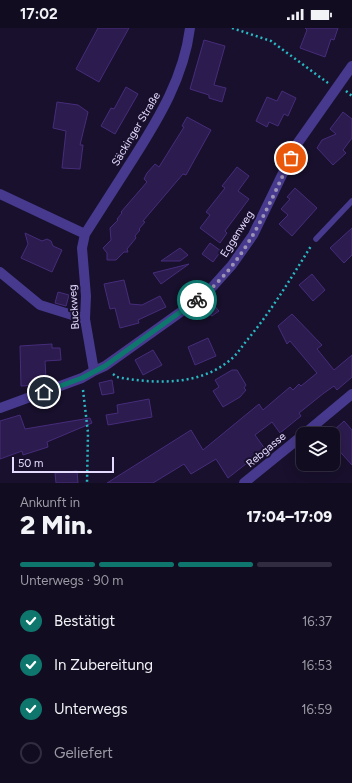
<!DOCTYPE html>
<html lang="de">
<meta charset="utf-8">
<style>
body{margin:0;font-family:Figtree,sans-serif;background:#1b152a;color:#f1f3f6;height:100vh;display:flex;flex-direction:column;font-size:15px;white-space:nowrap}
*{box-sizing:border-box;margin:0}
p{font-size:13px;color:#9c9ba5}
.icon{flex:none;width:22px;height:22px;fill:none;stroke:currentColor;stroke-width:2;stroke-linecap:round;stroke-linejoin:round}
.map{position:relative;height:455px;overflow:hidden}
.sheet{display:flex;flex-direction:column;background:#120c21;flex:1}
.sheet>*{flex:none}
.controls{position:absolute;left:296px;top:399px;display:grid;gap:8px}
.controls a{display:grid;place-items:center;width:44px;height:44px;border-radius:8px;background:#120c21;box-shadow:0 4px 16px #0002,0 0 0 1px #312c3f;font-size:20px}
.scale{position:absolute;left:12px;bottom:10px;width:102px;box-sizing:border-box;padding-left:4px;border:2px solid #e4dbff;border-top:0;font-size:11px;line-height:14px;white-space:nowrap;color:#e4dbff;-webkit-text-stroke:3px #18102c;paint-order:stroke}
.pin{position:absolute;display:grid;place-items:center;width:34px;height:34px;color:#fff;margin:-17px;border:2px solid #fff;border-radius:50%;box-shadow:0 1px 4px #0007}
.courier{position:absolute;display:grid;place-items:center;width:40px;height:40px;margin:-20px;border:3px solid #0f766e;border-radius:50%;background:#fff;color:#222;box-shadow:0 1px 5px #0007}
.headline em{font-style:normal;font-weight:800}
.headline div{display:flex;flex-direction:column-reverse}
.headline{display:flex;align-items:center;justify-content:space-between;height:68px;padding:0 20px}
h1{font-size:26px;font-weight:800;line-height:30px}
.bar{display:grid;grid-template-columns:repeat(4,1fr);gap:6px 4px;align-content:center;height:48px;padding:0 20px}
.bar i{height:5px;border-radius:3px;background:#312c3f}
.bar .active{background:#0f766e}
.bar p{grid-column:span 4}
ol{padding:0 20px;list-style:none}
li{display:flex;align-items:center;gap:12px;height:44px}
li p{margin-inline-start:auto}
li .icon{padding:4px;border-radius:50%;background:#0f766e;color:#fff;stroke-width:4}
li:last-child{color:#9c9ba5}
li i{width:22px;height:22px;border:2px solid #312c3f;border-radius:50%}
.status{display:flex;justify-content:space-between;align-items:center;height:28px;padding:0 20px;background:#120c21;direction:ltr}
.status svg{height:11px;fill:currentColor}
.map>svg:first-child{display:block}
.building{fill:#2c1b4e;stroke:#462c7b}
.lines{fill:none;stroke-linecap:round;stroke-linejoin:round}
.path{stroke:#2ab8c3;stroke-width:2.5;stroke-dasharray:2 3;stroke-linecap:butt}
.lane{stroke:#47398d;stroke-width:5.5}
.street{stroke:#47398d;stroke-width:10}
.done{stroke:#9d94b5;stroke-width:4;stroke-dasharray:0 7.2}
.route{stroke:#0f766e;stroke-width:5}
.labels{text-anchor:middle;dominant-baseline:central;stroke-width:4;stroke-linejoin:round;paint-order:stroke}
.street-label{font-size:11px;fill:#e4dbff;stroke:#18102c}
</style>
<div class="status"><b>17:02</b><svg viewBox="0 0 49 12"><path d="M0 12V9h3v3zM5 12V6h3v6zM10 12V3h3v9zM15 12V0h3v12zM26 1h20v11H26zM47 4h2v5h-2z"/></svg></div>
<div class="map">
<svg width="352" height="455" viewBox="0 0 352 455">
<rect width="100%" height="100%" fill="#18102c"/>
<path class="building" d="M98,0h31l-30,54 -23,-13z
M305,0h33l-4,12 -3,-1 -6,18 -25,-9 7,-18z
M204,12l21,6 -11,39 12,3 -4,14 -13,-4v-3l-19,-6z
M126,59l12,7 -23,40 -14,-8 10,-18 3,1z
M282,63l14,7 -8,18 -4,-2 -6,12 -9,-4 -2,5 -11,-6 11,-24 10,4z
M57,74l21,3 10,7 -8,33h3l-3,24 -18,-1 4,-37 -13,-3z
M343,84l9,7v19l-9,12 3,3 -13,12 -16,-17 5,-8 14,-6 -6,-5z
M187,89l24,13 -25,45 -3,-1 -40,47 2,1 -6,7 1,1 -5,6 1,2 -9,11 1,3h-4l-8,8h-9v-7l-4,-5 8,-8 -1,-12 8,-8 -1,-1 5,-6 -1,-1 26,-30 -3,-3 3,-6 8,-9 4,3 25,-40 -2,-1z
M237,139l12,9 -11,15 11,8 -24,32 2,2 -7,10 -20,-15 10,-13 -4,-3 19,-24 -3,-2z
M295,160l22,20 -25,28 -13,-12 9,-9 -7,-6 9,-10 -3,-2z
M352,200v27l-8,8 -14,-15z
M25,205l17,8 5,-2 4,2 2,5 9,4 -10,22 -31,-14 7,-14z
M210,215l11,8 -8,11 -11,-8z
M180,220l8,7 -8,6h-19z
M189,236l-28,20 -8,-11z
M312,246l13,16 -12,11 -14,-16z
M124,252l6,24 12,1 18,-9 6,11 -28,13 1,3 -19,5 -5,-20 -5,1 -6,-25z
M58,264l11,3 -3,11 -11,-3z
M211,274l8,9 -7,5 -10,-6z
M292,286l30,31 -5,4 17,21 18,-15v22l-15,13 -3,-4 -10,7 -25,20 2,3 -21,17 -8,-11 -17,13 10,14 -37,29 -12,-19 -25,15 -7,-10 -31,19h-46l84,-53 12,20 56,-46 4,6 27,-23 3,3 6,-6 2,2 16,-13 -27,-32 -3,3 -9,-18z
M208,310l8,18 -21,9 -7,-18z
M52,316v4h8l1,12 -16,1 1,17h-6v7l-19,1 -1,-40z
M153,322l9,15 -19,10 -8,-15z
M232,342h5l9,15 -2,3 2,2 -6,7 -17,10 -10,-16 6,-4 -4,-7z
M112,352l2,13 -12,2 -3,-12z
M149,371l3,18 -44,8 -2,-10 12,-2 -1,-8z
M20,387l5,14 65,-11 2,5 -45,19 1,5 -25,8 -1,-4 -22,8v-38z
M344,393l8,9v35l-19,-21v-13z
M77,443l1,12h-22l-1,-10z"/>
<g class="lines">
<path class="path" d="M232,0l39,13 57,42
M346,63l6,5
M113,346l4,3c36,7 83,9 113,-17 7,-5 12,-14 18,-21 24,-29 43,-61 63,-93
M83,362l5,43 -1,50"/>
<path class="lane" d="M316,211l36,-38"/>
<path class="street" d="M0,166l85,40
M0,244l40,33 45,14
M94,343l11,-5 101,-72 26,-29 21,-30 44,-91 55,-78
M0,380l82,-30 12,-7 -9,-52 1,-23 -4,-48 3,-14c16,-25 32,-50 48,-75 26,-41 51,-82 57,-131
M304,406l48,-40
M244,455l59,-48"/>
</g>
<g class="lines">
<path class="done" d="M197,272c47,-34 70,-91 94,-142"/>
<path class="route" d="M44,364l38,-14 23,-12 92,-66"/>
</g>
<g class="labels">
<g class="street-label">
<text transform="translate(136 101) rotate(-59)">Säckinger Straße</text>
<text transform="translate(237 206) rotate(-58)">Eggenweg</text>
<text transform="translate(74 279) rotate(-94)">Buckweg</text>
<text transform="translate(266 422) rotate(-40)">Rebgasse</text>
</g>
</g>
</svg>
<div class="controls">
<a><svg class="icon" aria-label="layers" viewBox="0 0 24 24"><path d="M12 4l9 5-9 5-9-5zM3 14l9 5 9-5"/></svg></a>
</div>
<div class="scale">50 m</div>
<div class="pin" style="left:291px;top:130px;background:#ea580c"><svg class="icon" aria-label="bag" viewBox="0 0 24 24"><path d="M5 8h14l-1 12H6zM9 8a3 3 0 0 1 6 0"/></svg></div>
<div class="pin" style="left:44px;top:364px;background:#1f2937"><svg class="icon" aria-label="home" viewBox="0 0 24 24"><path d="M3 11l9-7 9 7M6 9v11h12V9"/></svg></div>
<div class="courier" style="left:197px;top:272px"><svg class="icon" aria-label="bike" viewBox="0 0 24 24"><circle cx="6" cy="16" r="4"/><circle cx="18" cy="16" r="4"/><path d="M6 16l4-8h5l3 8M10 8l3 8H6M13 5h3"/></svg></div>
</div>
<section class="sheet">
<div class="headline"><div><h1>2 Min.</h1><p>Ankunft in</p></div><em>17:04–17:09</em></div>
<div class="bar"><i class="active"></i><i class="active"></i><i class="active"></i><i></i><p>Unterwegs · 90 m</p></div>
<ol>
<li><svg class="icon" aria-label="check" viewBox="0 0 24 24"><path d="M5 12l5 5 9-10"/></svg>Bestätigt<p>16:37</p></li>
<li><svg class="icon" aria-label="check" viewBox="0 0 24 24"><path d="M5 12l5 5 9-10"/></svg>In Zubereitung<p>16:53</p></li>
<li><svg class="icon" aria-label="check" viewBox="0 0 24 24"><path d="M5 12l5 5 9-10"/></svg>Unterwegs<p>16:59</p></li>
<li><i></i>Geliefert</li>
</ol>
</section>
